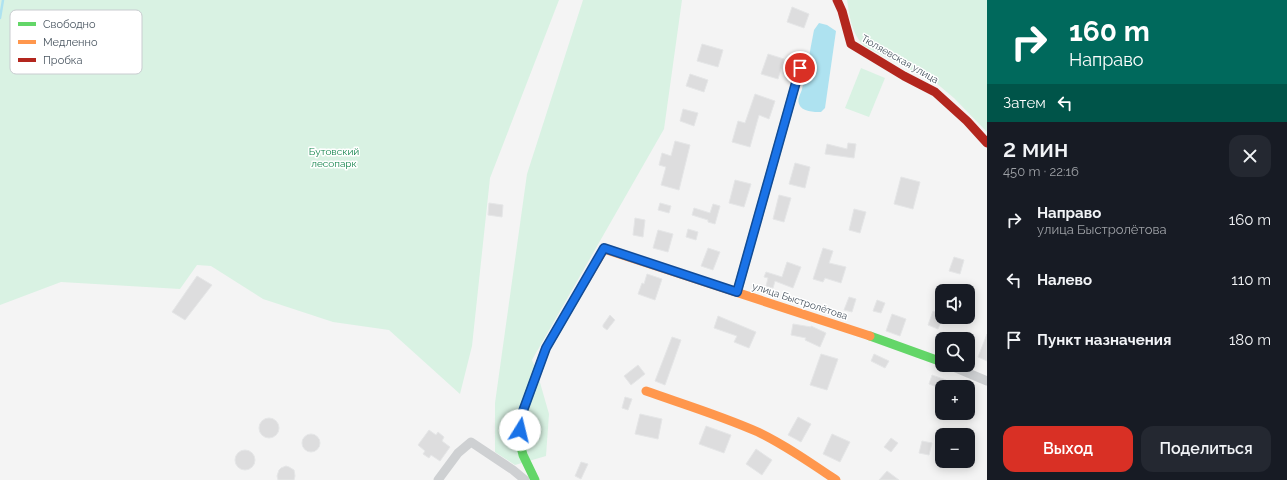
<!DOCTYPE html>
<html lang="ru">
<meta charset="utf-8">
<style>
:root{--surface:#171b24;--page:#242831;--text:#f1f3f6;--muted:#9ea1a6;--accent:#d93025}
body{margin:0;font-family:Raleway,sans-serif;background:var(--page);color:var(--text);height:100vh;display:flex;flex-direction:column;font-size:15px;white-space:nowrap}
*{box-sizing:border-box;margin:0}
p{font-size:13px;color:var(--muted)}
.icon{flex:none;width:22px;height:22px;fill:none;stroke:currentColor;stroke-width:2;stroke-linecap:round;stroke-linejoin:round}
.map{position:relative;flex:1;overflow:hidden}
.details{display:flex;flex-direction:column;background:var(--surface);width:300px}
.details>*{flex:none}
.hud{background:#00695c;color:#fff;overflow:hidden}
.controls{position:absolute;left:935px;top:284px;display:grid;gap:8px}
.controls a{display:grid;place-items:center;width:40px;height:40px;border-radius:8px;background:var(--surface);box-shadow:0 2px 10px #0003;font-size:20px}
.pin{position:absolute;display:grid;place-items:center;width:34px;height:34px;color:#fff;margin:-17px;border:2px solid #fff;border-radius:50%;box-shadow:0 1px 4px #0007}
.me{position:absolute;width:44px;margin:-22px;rotate:9deg;stroke-linejoin:round;filter:drop-shadow(0 0 3px #0008)}
.turn{display:flex;align-items:center;gap:14px;height:84px;padding:0 16px;font-size:18px}
.turn .icon{width:52px;height:52px;stroke-width:2.5}
.turn b{display:block;font-size:28px;line-height:34px}
.then{display:flex;align-items:center;height:38px;padding:0 16px;background:#0003;gap:8px;font-size:15px}
.round{display:grid;place-items:center;flex:none;width:42px;height:42px;border-radius:12px;background:var(--page)}
.headline{display:flex;align-items:center;justify-content:space-between;height:68px;padding:0 16px}
h1{font-size:24px;font-weight:600;line-height:30px}
.action{display:flex;gap:8px;margin-top:auto;padding:8px 16px}
.action a{flex:1;height:46px;border-radius:12px;background:var(--accent);color:#fff;font-size:16px;font-weight:600;line-height:46px;text-align:center}
.action a+a{background:var(--page);color:var(--text)}
ul{padding:0;list-style:none}
li{display:flex;align-items:center;gap:12px;height:60px;padding:0 16px}
li div{flex:1}
li b{display:block;font-size:15px}
li em{font-style:normal}
main{display:flex;flex:1;min-height:0}
.map>svg:first-child{display:block}
</style>
<main>
<div class="map">
<svg width="987" height="480" viewBox="0 0 987 480">
<rect width="100%" height="100%" fill="#f4f4f4"/>
<g fill="#d9f2e3">
<polygon points="0,0 559,0 490,178 472,346 460,394 389,330 333,322 263,299 211,266 197,265 180,289 61,282 0,305"/>
<polygon points="583,0 682,0 664,129 532,360 537,372 549,414 546,456 515,465 495,452 495,403 527,174"/>
<path d="M847,0H987V132L954,98L935,82L864,46C851,32 850,18 847,0Z"/>
<polygon points="861,68 885,78 869,117 845,108"/>
</g>
<path fill="#aee2f0" d="M819,23L827,25L836,31L825,108L821,112C814,112 802,112 799,104C797,98 801,94 802,89C807,70 810,50 814,30Z"/>
<g fill="none" stroke-linecap="round" stroke-linejoin="round">
<polyline stroke="#aee2f0" stroke-width="2.5" points="0,18 3,0"/>
</g>
<g fill="#ddddde" stroke="#e5e6e7">
<polygon points="792,7 809,14 804,28 787,22"/>
<polygon points="702,44 723,50 718,67 697,61"/>
<polygon points="768,54 784,59 778,79 761,74"/>
<polygon points="690,74 708,80 704,92 686,86"/>
<polygon points="755,94 775,101 769,119 759,115 750,147 732,142 738,121 745,123"/>
<polygon points="683,109 698,113 694,126 680,121"/>
<polygon points="675,141 690,145 679,190 661,185 666,167 659,165 662,153 671,156"/>
<polygon points="848,143 856,144 854,158 825,154 827,144 847,149"/>
<polygon points="795,163 810,167 805,188 789,184"/>
<polygon points="901,177 920,182 913,209 894,204"/>
<polygon points="735,180 751,184 744,207 729,203"/>
<polygon points="779,195 791,198 784,222 773,219"/>
<polygon points="489,203 503,205 502,217 488,215"/>
<polygon points="660,203 671,206 669,213 658,210"/>
<polygon points="713,204 720,206 715,224 708,222 708,220 692,215 694,208 710,213"/>
<polygon points="854,209 866,212 860,233 849,230"/>
<polygon points="635,218 645,220 643,237 633,235"/>
<polygon points="688,229 698,232 696,240 686,237"/>
<polygon points="658,230 673,234 668,252 653,248"/>
<polygon points="708,248 720,252 713,270 701,266"/>
<polygon points="823,248 833,251 829,263 846,267 841,283 825,278 823,282 813,279"/>
<polygon points="954,257 964,260 960,274 949,271"/>
<polygon points="787,262 801,267 793,288 775,281 773,288 766,286 768,278 764,277 766,272 782,277"/>
<polygon points="647,274 662,279 655,300 638,294 642,283 644,284"/>
<polygon points="197,276 212,285 185,320 172,312"/>
<polygon points="849,297 856,299 852,312 844,310"/>
<polygon points="877,300 885,303 881,313 873,311"/>
<polygon points="933,311 942,314 942,319 938,329 928,325"/>
<polygon points="892,314 906,319 900,336 886,331"/>
<polygon points="610,315 615,320 607,330 603,327 603,325"/>
<polygon points="718,316 756,332 749,348 734,342 737,336 714,328"/>
<polygon points="793,324 811,327 811,326 826,333 820,347 805,340 806,338 791,335"/>
<polygon points="987,334 987,361 978,357"/>
<polygon points="672,337 681,340 665,385 655,381"/>
<polygon points="821,354 838,359 827,390 810,385"/>
<polygon points="874,354 889,361 885,368 871,361"/>
<polygon points="638,365 645,374 631,385 624,376"/>
<polygon points="932,375 946,380 942,389 929,384"/>
<polygon points="625,397 632,399 628,410 622,408"/>
<polygon points="640,414 662,419 658,439 635,434"/>
<polygon points="798,417 811,424 801,442 788,435"/>
<circle cx="269" cy="428" r="10"/>
<polygon points="706,426 731,435 724,453 699,444"/>
<polygon points="429,430 436,435 438,432 444,437 442,441 450,447 440,461 431,455 429,458 423,454 425,451 418,445"/>
<circle cx="311" cy="443" r="9"/>
<polygon points="832,434 850,442 840,462 823,454"/>
<polygon points="891,438 898,443 891,452 884,447"/>
<polygon points="922,441 932,443 929,455 919,453"/>
<polygon points="756,449 772,460 762,475 746,464"/>
<circle cx="245" cy="460" r="10"/>
<polygon points="581,462 588,464 581,479 575,476"/>
<polygon points="286,466 289,467 294,470 295,476 294,480 278,480 277,476 279,470 281,468"/>
<polygon points="887,471 899,480 879,480"/>
</g>
<g fill="none" stroke-linecap="round" stroke-linejoin="round">
<g stroke="#ced0d2" stroke-width="9">
<polyline points="949,365 987,381"/>
<polyline points="438,480 458,453 471,442 513,470 525,480"/>
</g>
<g stroke="#63d668" stroke-width="9">
<polyline points="737,292 800,68"/>
<polyline points="870,336 942,362"/>
<polyline points="535,480 523,455 521,447 520,439 523,411 546,348 578,293"/>
</g>
<g stroke="#ff974d" stroke-width="9">
<polyline points="578,293 604,249 870,336"/>
<path d="M646,391C683,404 722,416 758,432C785,445 811,463 836,480"/>
</g>
<polyline stroke="#b3261e" stroke-width="9" points="837,0 842,11 851,44 904,76 935,92 967,121 987,143"/>
</g>
<g fill="none" stroke-linecap="round" stroke-linejoin="round">
<g stroke="#114b97" stroke-width="10">
<polyline id="route" points="520,430 523,411 546,348 604,248 737,292 800,68"/>
</g>
<use href="#route" stroke="#1a73e8" stroke-width="7"/>
</g>
<g text-anchor="middle" dominant-baseline="central" stroke-width="3" stroke-linejoin="round" paint-order="stroke">
<g font-size="10" fill="#4a5661" stroke="#fff">
<text transform="translate(900 59) rotate(30)">Тюляевская улица</text>
<text transform="translate(800 301) rotate(18)">улица Быстролётова</text>
</g>
<g font-size="10" fill="#17864f" stroke="#fff">
<text x="334" y="151">Бутовский<tspan x="334" dy="12">лесопарк</tspan></text>
</g>
</g>
<rect x="10" y="10" width="132" height="64" rx="6" fill="#fff" stroke="#c9ccd0" stroke-width="1"/>
<rect x="18" y="22" width="18" height="4" fill="#63d668"/>
<rect x="18" y="40" width="18" height="4" fill="#ff974d"/>
<rect x="18" y="58" width="18" height="4" fill="#b3261e"/>
<g font-size="11" fill="#4a5661">
<text x="43" y="28">Свободно</text>
<text x="43" y="46">Медленно</text>
<text x="43" y="64">Пробка</text>
</g>
</svg>
<div class="controls">
<a><svg class="icon" aria-label="sound" viewBox="0 0 24 24"><path d="M4 9h4l5-4v14l-5-4H4zM17 9q2 3 0 6"/></svg></a>
<a><svg class="icon" aria-label="search" viewBox="0 0 24 24"><circle cx="10" cy="10" r="6"/><path d="M15 15l6 6"/></svg></a>
<a>+</a>
<a>−</a>
</div>
<div class="pin" style="left:800px;top:68px;background:#d93025"><svg class="icon" aria-label="arrive" viewBox="0 0 24 24"><path d="M6 21V4h12l-3 4 3 4H6"/></svg></div>
<svg class="me" style="left:520px;top:430px" viewBox="-20 -20 40 40"><circle r="19" fill="#fff"/><path d="M0-13L10 11 0 6-10 11z" fill="#1a73e8"/></svg>
</div>
<section class="details">
<div class="hud">
<div class="turn"><svg class="icon" aria-label="right" viewBox="0 0 24 24"><path d="M7 20v-9h11M14 6l5 5-5 5"/></svg><div><b>160 m</b>Направо</div></div>
<div class="then">Затем<svg class="icon" aria-label="left" viewBox="0 0 24 24"><path d="M17 20v-9H6M10 6l-5 5 5 5"/></svg></div>
</div>
<div class="headline"><div><h1>2 мин</h1><p>450 m · 22:16</p></div><a class="round"><svg class="icon" aria-label="close" viewBox="0 0 24 24"><path d="M6 6l12 12M18 6L6 18"/></svg></a></div>
<ul>
<li><svg class="icon" aria-label="right" viewBox="0 0 24 24"><path d="M7 20v-9h11M14 6l5 5-5 5"/></svg><div><b>Направо</b><p>улица Быстролётова</p></div><em>160 m</em></li>
<li><svg class="icon" aria-label="left" viewBox="0 0 24 24"><path d="M17 20v-9H6M10 6l-5 5 5 5"/></svg><div><b>Налево</b></div><em>110 m</em></li>
<li><svg class="icon" aria-label="arrive" viewBox="0 0 24 24"><path d="M6 21V4h12l-3 4 3 4H6"/></svg><div><b>Пункт назначения</b></div><em>180 m</em></li>
</ul>
<div class="action"><a>Выход</a><a>Поделиться</a></div>
</section>
</main>
